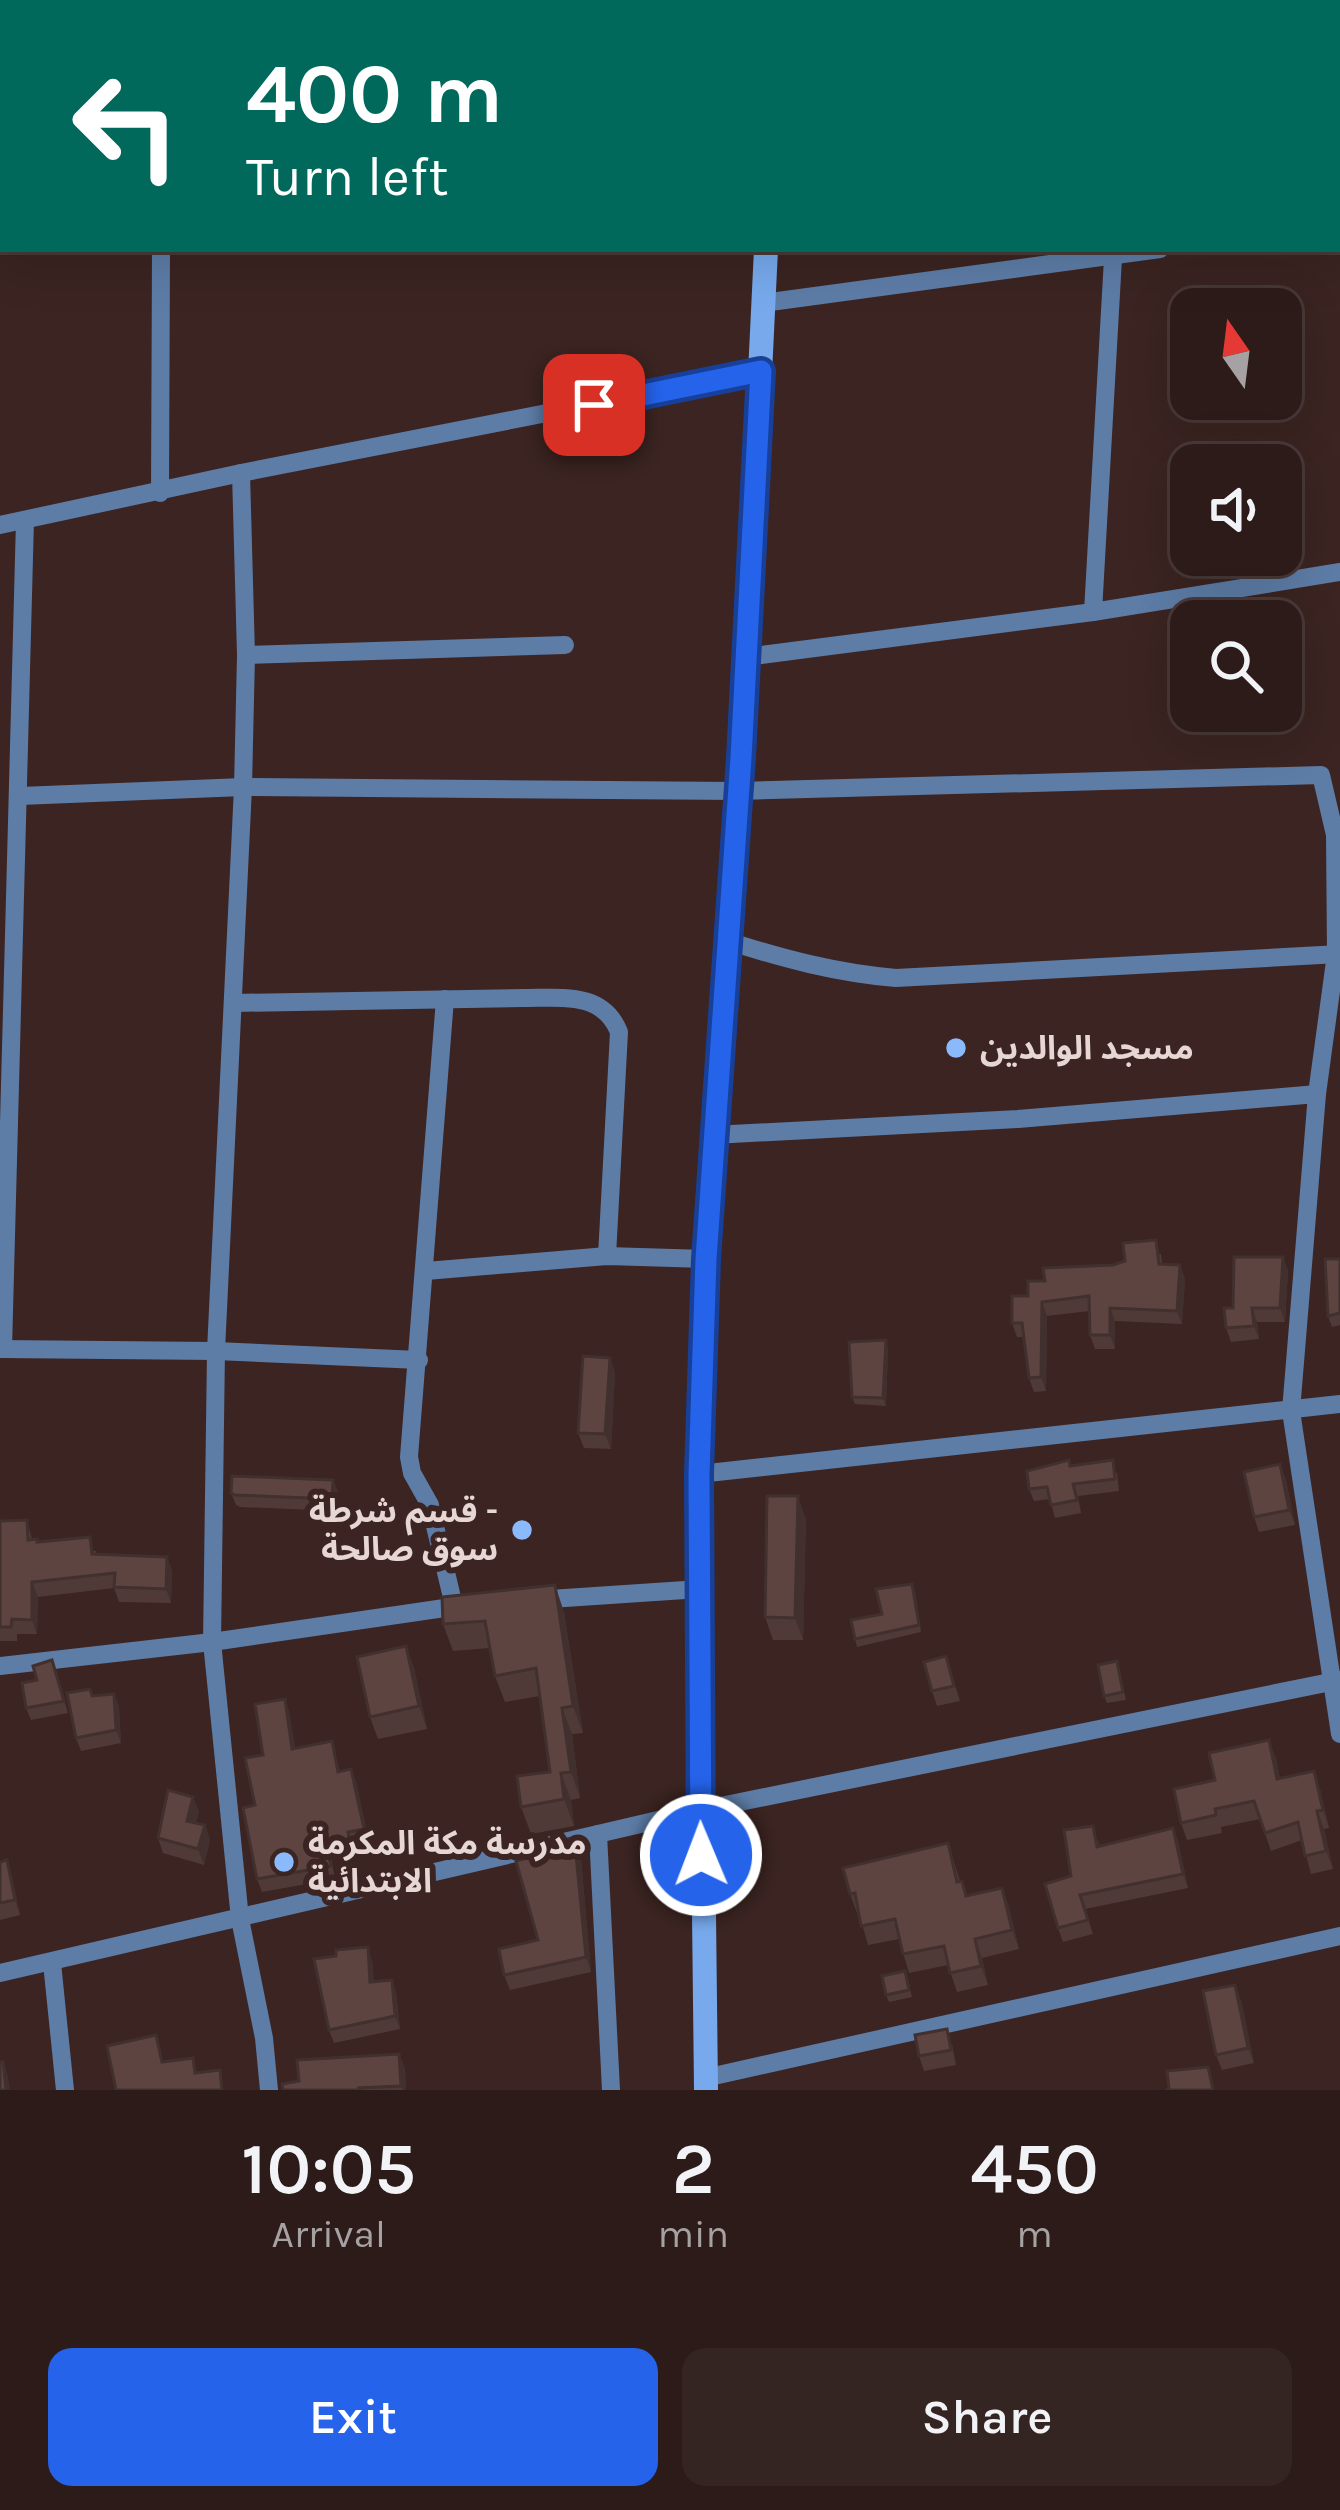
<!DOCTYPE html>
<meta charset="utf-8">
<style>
:root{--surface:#2c1b19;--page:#342422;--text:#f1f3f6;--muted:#a6a1a2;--line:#483938;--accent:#2563eb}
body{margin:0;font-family:Karla,"Noto Sans Arabic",sans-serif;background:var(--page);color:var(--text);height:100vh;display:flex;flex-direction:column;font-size:45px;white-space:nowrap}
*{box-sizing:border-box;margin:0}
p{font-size:39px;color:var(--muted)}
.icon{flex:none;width:66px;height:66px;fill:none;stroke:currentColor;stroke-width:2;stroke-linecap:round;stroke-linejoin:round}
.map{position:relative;height:2090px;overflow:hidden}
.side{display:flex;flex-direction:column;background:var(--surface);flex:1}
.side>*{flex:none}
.guide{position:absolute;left:0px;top:0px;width:1341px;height:252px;box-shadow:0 12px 48px #0002,0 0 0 3px var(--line);background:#00695c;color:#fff;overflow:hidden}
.needle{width:78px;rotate:346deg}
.fabs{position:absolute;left:1170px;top:288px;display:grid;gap:24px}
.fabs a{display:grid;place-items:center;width:132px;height:132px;border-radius:24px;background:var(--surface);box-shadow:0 12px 48px #0002,0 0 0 3px var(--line);font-size:60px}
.pin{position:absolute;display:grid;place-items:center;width:102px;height:102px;color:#fff;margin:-51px;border-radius:24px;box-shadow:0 6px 18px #0006}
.me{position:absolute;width:132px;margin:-66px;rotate:359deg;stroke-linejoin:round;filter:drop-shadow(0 0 9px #0008)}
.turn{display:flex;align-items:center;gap:42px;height:252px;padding:0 48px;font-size:54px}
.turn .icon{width:156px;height:156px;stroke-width:2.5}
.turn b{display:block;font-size:84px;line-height:102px}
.eta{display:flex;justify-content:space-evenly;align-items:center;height:204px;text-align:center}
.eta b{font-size:72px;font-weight:600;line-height:84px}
.action{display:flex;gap:24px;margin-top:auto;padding:24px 48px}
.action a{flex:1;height:138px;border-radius:24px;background:var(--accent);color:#fff;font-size:48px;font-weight:600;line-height:138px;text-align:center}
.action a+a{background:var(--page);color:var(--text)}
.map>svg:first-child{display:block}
</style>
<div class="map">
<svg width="1340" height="2090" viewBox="0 0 1340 2090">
<rect width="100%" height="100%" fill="#3b2421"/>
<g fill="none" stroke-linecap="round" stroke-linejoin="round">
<g stroke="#5d7ca6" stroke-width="18">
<polyline points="155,0 155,3"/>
<polyline points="1338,33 1340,32"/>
<polyline points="0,64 3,64"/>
<polyline points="1338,216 1340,215"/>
<polyline points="0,230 3,230"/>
<polyline points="763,303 1160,249"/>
<polyline points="241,473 246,655 243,787 216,1351 212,1642 240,1919 264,2038 269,2090"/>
<polyline points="160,493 161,249"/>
<polyline points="0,525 241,473 761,371"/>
<polyline points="1093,612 1113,258"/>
<polyline points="246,655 565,645"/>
<polyline points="746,657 1093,612 1340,572"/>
<polyline points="20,796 243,787 739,791 1321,775 1335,835 1336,954 1317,1094 1291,1411 1340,1734"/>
<path d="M728,941C784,959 837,973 896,978L1340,954"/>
<polyline points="445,999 409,1457 412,1473 430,1505 454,1606"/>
<path d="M233,1003L525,998C563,998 603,992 619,1032L607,1256"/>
<polyline points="713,1135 1018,1119 1317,1094"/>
<polyline points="426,1271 607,1256 706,1259"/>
<polyline points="0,1349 216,1351 419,1360"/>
<polyline points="3,1349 25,520"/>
<polyline points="699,1474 1340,1404"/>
<polyline points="535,1600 700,1589"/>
<polyline points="0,1666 212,1642 465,1605"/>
<polyline points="598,1834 611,2090"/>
<polyline points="52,1963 65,2090"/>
<polyline points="0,1973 701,1810 1340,1680"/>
<polyline points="705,2078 1340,1936"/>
</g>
<g stroke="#77a9ec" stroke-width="24">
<polyline points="780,3 781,0"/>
<polyline points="706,2090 699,1474 706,1259 743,726 766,249"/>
</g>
</g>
<g fill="#503a38">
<polygon points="1161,1254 1162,1264 1180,1265 1185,1279 1182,1324 1115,1321 1115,1349 1095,1349 1090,1335 1089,1311 1047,1316 1046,1391 1034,1392 1029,1378 1024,1337 1017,1337 1012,1323 1028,1296 1045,1281"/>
<polygon points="1283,1257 1288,1271 1285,1322 1257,1322 1259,1339 1231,1342 1226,1328 1233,1308"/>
<polygon points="1340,1259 1340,1325 1332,1327 1328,1316"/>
<polygon points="888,1348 886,1406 855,1404 852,1397"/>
<polygon points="610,1358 615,1373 611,1449 584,1448 578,1433"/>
<polygon points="1280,1464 1286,1480 1295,1525 1259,1532 1254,1517"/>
<polygon points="1070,1466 1117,1473 1119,1491 1078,1496 1081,1513 1055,1518 1050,1499 1034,1501 1029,1489"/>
<polygon points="333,1480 338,1492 337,1511 240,1507 236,1505 231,1493"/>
<polygon points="806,1519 803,1640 773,1640 765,1617"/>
<polygon points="27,1520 32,1539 38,1542 96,1551 96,1554 167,1557 172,1571 171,1603 119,1602 114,1588 38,1597 37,1634 17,1634 17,1641 0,1641 0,1521"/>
<polygon points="915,1591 921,1632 857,1647 855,1639 882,1614"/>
<polygon points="564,1612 583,1733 572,1734 580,1798 571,1800 574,1826 531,1834 521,1807 550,1772 540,1696 505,1702 495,1676 490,1648 453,1651 443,1624"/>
<polygon points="406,1646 414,1668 427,1729 378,1739 370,1717"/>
<polygon points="946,1656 960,1701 937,1706 932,1691"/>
<polygon points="52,1660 68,1713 31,1720 26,1708 37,1680"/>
<polygon points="1117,1661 1126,1700 1107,1703 1104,1696"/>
<polygon points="114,1694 119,1707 121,1743 81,1751 76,1738 93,1696"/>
<polygon points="285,1699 289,1712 295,1748 332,1741 340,1772 351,1769 356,1782 369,1842 352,1845 354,1853 331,1858 335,1879 262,1892 257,1879 255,1805 263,1755"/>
<polygon points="1276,1758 1280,1779 1320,1789 1329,1828 1324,1829 1333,1869 1311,1874 1302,1840 1271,1851 1260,1819 1221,1827 1222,1833 1187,1840 1181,1823 1215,1780"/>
<polygon points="193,1797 199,1812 196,1823 205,1825 210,1840 204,1865 163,1853 158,1838"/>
<polygon points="1173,1828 1178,1841 1188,1888 1085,1909 1093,1934 1063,1942 1058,1928 1071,1876 1098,1840 1099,1847"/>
<polygon points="948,1843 960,1881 962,1881 968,1896 1002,1888 1009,1907 1019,1949 982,1958 988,1985 957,1992 948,1965 909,1973 899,1939 868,1945 859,1913 857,1913 850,1894"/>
<polygon points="575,1844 581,1859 591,1972 510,1990 504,1975 538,1940 550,1852"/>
<polygon points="0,1862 12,1876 20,1915 0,1920"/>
<polygon points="372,1960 374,1982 392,1980 396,1992 400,2029 334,2043 329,2030"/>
<polygon points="908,1979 912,1997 889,2002 886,1995"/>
<polygon points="1241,2000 1254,2063 1222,2070 1216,2055"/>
<polygon points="952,2044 956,2065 924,2071 919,2056"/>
<polygon points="399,2054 405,2069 406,2090 283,2090"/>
</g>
<g fill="#41302e">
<polygon points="1283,1257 1288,1271 1285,1322 1280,1308"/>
<polygon points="1180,1265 1185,1279 1182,1324 1177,1311"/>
<polygon points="1042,1302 1047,1316 1046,1391 1041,1377"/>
<polygon points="1110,1308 1115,1321 1115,1349 1110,1335"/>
<polygon points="1252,1308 1257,1322 1259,1339 1254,1326"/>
<polygon points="886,1340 888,1348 886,1406 883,1398"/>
<polygon points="610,1358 615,1373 611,1449 605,1434"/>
<polygon points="1280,1464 1286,1480 1295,1525 1289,1510"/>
<polygon points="333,1480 338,1492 337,1511 332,1499"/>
<polygon points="798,1496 806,1519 803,1640 795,1618"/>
<polygon points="167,1557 172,1571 171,1603 166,1589"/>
<polygon points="32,1582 38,1597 37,1634 32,1620"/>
<polygon points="555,1585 564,1612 583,1733 573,1706"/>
<polygon points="406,1646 414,1668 427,1729 419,1706"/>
<polygon points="114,1694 119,1707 121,1743 116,1730"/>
<polygon points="285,1699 289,1712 297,1762 292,1749"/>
<polygon points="562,1708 572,1734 580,1798 571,1772"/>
<polygon points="1269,1740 1276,1758 1284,1797 1277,1779"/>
<polygon points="351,1769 356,1782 369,1842 364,1829"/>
<polygon points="1314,1771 1320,1789 1329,1828 1323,1810"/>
<polygon points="561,1773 571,1800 574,1826 564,1799"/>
<polygon points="193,1797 199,1812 192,1836 187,1821"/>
<polygon points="1317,1811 1324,1829 1333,1869 1326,1851"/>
<polygon points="205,1825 210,1840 204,1865 198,1849"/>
<polygon points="1173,1828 1178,1841 1188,1888 1183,1874"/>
<polygon points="575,1844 581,1859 591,1972 586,1957"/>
<polygon points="7,1860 12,1876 20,1915 15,1900"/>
<polygon points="1002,1888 1009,1907 1019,1949 1012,1930"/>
<polygon points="975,1939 982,1958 988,1985 981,1966"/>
<polygon points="368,1947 372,1960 375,1995 370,1982"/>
<polygon points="392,1980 396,1992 400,2029 395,2016"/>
<polygon points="1235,1985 1241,2000 1254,2063 1248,2048"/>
<polygon points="399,2054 405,2069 406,2090 403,2090 401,2086"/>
<polygon points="3,2062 8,2076 10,2090 6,2090"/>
</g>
<g fill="#5d4441" stroke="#41302e" stroke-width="3">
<polygon points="1156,1240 1159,1264 1180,1265 1177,1311 1110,1308 1110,1335 1090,1335 1089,1296 1042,1302 1041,1377 1029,1378 1022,1323 1012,1323 1012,1296 1028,1296 1028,1281 1045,1281 1043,1268 1113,1265 1125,1261 1123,1243"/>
<polygon points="1234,1257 1283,1257 1280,1308 1252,1308 1254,1326 1226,1328 1224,1308 1233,1308"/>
<polygon points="1325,1259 1340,1259 1340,1313 1328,1316"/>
<polygon points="886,1340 883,1398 852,1397 849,1342"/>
<polygon points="583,1356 610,1358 605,1434 578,1433"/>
<polygon points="1069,1460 1070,1466 1113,1460 1115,1479 1073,1484 1077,1500 1051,1505 1047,1487 1029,1489 1027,1471"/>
<polygon points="1280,1464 1289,1510 1254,1517 1244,1472"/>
<polygon points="232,1476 333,1480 332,1499 235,1495 231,1493"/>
<polygon points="767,1496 798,1496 795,1618 765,1617"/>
<polygon points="27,1520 28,1540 37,1539 37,1542 90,1537 92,1554 167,1557 166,1589 114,1587 115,1573 32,1582 32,1620 12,1619 11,1627 0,1627 0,1521"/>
<polygon points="912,1584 919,1625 855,1639 851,1620 882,1614 876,1589"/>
<polygon points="555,1585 573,1706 562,1708 571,1772 561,1773 564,1799 521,1807 517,1776 550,1772 536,1668 495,1676 485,1621 443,1624 442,1597"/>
<polygon points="406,1646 419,1706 370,1717 357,1657"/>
<polygon points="946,1656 954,1686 932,1691 924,1662"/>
<polygon points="52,1660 64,1701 26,1708 22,1683 37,1680 33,1666"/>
<polygon points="1117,1661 1123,1692 1104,1696 1098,1665"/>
<polygon points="90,1689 92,1696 114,1694 116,1730 76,1738 67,1693"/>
<polygon points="285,1699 292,1749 332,1741 338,1772 351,1769 364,1829 348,1832 349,1840 326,1845 331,1866 257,1879 243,1808 255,1805 245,1758 263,1755 255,1704"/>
<polygon points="1269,1740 1277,1779 1314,1771 1323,1810 1317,1811 1326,1851 1305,1856 1298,1822 1265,1833 1254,1801 1215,1809 1216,1815 1181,1823 1174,1789 1215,1780 1209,1753"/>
<polygon points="168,1790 193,1797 187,1821 205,1825 198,1849 158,1838"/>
<polygon points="1093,1826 1097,1847 1173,1828 1183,1874 1080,1895 1088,1920 1058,1928 1045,1884 1071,1876 1064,1830"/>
<polygon points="572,1838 575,1844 586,1957 504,1975 499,1949 538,1940 516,1861 550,1852 549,1843"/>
<polygon points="948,1843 957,1882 962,1881 966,1896 1002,1888 1012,1930 975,1939 981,1966 950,1973 944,1946 903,1954 895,1919 861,1926 855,1893 850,1894 843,1868"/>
<polygon points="7,1860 15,1900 0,1903 0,1862"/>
<polygon points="368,1947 370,1982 392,1980 395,2016 329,2030 314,1959 336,1956 336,1950"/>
<polygon points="905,1971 909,1990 886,1995 882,1976"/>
<polygon points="1235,1985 1248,2048 1216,2055 1203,1991"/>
<polygon points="947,2029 951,2050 919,2056 915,2035"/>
<polygon points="156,2035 162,2062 193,2058 195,2073 220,2070 222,2090 116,2090 107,2046"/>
<polygon points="399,2054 401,2086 359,2088 360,2090 283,2090 282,2084 299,2081 297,2060"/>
<polygon points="0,2062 3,2062 6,2090 0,2090"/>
<polygon points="1208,2067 1213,2090 1166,2090 1169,2089 1167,2071"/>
</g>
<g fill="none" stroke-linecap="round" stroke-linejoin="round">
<g stroke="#184099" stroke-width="30">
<polyline id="route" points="594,405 761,371 741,758 706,1259 699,1474 701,1855"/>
</g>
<use href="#route" stroke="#2563eb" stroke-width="21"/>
</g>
<g fill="#8abafc" stroke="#3b2421" stroke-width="4.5">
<circle cx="956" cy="1048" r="12"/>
<circle cx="522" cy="1530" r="12"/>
<circle cx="284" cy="1862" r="12"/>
</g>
<g text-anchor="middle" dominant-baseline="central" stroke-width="12" stroke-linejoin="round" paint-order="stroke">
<g font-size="33" font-weight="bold" fill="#e6d6d4" stroke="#3b2421" text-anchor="start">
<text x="980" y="1048">مسجد الوالدين</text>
<text x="498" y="1511" text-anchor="end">قسم شرطة -<tspan x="498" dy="38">سوق صالحة</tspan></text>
<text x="308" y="1843">مدرسة مكة المكرمة<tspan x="308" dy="38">الابتدائية</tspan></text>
</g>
</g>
</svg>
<div class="fabs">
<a><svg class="needle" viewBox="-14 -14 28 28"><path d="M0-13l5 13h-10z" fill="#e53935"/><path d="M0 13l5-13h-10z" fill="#a6a1a2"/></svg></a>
<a><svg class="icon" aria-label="sound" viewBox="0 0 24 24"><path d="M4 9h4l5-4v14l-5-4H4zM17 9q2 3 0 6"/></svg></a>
<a><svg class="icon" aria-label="search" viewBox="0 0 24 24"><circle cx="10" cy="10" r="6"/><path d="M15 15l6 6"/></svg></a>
</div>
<div class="pin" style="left:594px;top:405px;background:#d93025"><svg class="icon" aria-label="arrive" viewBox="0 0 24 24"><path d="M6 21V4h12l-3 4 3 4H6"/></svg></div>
<svg class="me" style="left:701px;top:1855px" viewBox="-20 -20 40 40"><circle r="17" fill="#2563eb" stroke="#fff" stroke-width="3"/><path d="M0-11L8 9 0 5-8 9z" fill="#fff"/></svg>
<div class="guide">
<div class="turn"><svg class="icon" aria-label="left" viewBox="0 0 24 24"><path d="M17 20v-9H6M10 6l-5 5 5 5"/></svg><div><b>400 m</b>Turn left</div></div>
</div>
</div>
<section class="side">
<div class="eta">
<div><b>10:05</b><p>Arrival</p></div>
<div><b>2</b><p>min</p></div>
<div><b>450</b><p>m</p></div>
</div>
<div class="action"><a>Exit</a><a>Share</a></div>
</section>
